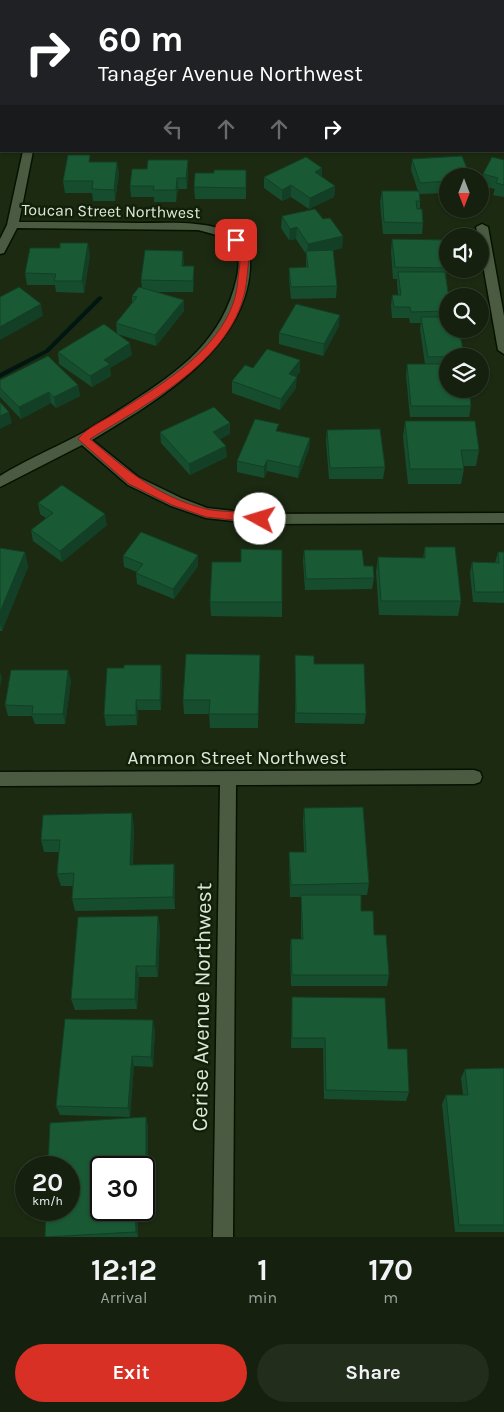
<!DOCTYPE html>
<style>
:root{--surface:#15200e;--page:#222d1c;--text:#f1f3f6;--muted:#9da39e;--line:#343e2e;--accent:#d93025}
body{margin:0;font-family:Karla,sans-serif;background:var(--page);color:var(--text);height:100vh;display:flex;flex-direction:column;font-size:19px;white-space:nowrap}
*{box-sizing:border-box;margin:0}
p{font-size:16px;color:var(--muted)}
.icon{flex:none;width:28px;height:28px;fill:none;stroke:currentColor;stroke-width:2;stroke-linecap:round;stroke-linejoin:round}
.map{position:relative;height:1237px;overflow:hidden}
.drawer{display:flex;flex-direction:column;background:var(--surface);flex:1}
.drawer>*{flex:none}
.guide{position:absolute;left:0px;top:0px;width:505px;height:152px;box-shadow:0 1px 4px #0004,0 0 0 1px var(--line);background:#202124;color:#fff;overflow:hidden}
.needle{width:32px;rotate:180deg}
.buttons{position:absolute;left:439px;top:168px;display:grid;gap:10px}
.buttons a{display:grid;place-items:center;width:50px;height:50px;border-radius:50%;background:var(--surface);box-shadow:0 1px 4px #0004,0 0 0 1px var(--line);font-size:25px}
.speed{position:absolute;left:15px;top:1156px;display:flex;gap:10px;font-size:25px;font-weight:700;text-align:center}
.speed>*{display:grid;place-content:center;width:65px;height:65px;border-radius:50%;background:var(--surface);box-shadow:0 1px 4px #0004,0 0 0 1px var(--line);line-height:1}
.speed small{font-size:12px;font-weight:400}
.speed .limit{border:2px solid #111;border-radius:8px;background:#fff;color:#111}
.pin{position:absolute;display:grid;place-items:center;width:42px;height:42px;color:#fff;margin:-21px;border-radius:10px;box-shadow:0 2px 8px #0006}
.me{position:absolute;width:55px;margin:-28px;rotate:276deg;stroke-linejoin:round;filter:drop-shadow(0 0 4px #0008)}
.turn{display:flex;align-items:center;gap:18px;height:105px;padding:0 15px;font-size:22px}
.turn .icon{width:65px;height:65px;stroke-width:2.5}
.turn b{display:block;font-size:35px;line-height:42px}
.lanes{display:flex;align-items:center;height:48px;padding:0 15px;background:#0003;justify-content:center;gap:25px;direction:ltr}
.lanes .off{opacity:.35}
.eta{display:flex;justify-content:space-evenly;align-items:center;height:85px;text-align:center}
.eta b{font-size:30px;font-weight:700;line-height:35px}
.cta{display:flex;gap:10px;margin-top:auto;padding:10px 15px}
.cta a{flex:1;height:58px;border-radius:30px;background:var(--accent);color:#fff;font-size:20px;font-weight:700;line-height:58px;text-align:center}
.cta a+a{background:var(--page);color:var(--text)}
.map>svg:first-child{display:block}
</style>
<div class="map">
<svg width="504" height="1237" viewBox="0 0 504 1237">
<rect width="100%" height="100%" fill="#1c2a12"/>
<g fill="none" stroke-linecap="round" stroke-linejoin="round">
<polygon fill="#001610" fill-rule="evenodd" points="100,296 103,298 49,352 0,378 0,373 45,350 98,297"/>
<g stroke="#061200" stroke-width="3">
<g id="minor">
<polygon points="55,0 65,0 65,1 56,1"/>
<rect x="0" y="94" width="1" height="6"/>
<path d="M23,151H33L19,222C58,222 97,222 137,223C167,223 201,220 230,232C246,239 251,252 250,269C245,350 155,402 92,440L138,477L181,498L207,508L260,514L504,513V523L260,524L206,518L171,506L128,485L82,445L0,487V476C24,461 50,450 75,437C94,427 111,415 130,403C181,370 223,340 237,277C244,243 227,237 198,230L17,228L4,253L0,254V239L7,225Z"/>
<polygon points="482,224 488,227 504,316 504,354 498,350 480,248 480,236 478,236 476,227"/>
<polygon points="474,770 480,772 482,777 480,782 474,784 236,785 233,1237 213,1237 220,785 0,786 0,772"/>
</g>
</g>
<use href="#minor" fill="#4a5b41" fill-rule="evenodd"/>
</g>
<g fill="#164d2e">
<polygon points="485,0 504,0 504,12 504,1 493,1 493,0"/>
<rect x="0" y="1" width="1" height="28"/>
<rect x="0" y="39" width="1" height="34"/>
<polygon points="412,159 448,176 448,193 420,194 420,209 423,223 422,234 383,234 380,202 382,191 418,191 411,170"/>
<polygon points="504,160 504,197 493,195 495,189 481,186 483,174"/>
<polygon points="91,162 117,162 119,174 115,201 93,201 92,193 65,193 63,181"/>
<polygon points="246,170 246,199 195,199 194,187 214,173"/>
<polygon points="188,172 187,189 178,189 176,202 154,202 154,197 131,197 130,186"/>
<polygon points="264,177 322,177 335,186 334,197 309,209 291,197 282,201 264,188"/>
<polygon points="282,216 323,219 343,236 342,248 330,251 337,286 336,298 291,299 289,279 289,268 306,267 306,254 296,239 289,240 281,228"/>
<polygon points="392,239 447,268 446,277 448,296 448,389 471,406 469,417 410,417 406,375 407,364 425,364 420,329 421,323 410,323 409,318 392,318 391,306 392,295 398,295 397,283 397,279 393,279 391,251"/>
<polygon points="90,255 84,293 56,292 55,285 27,285 25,273"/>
<polygon points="184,262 183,266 194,266 194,277 193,292 156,292 184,300 184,311 156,346 117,334 116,323 132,303 132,296 142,288 141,280"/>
<polygon points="339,326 323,356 279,344 279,333"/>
<polygon points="58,352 132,355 110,368 111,376 92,387 59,364"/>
<polygon points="253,368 300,372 296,377 296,388 280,410 232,393 232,381"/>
<polygon points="0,380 78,385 80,396 56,408 51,403 21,419 0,397"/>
<polygon points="405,421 479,450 476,466 464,466 464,469 461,484 408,484 403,437"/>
<polygon points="327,430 385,467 383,479 329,479 326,441"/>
<polygon points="279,431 310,438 309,449 298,478 267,471 264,478 237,472 237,461"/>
<polygon points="160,432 230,434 220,439 227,457 190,475 161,443"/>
<polygon points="38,503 107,525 62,562 33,541 31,530 46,518 40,514"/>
<polygon points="425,547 461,601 458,616 379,615 376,572 378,557 423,558"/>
<polygon points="0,548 25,552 28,567 2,631 0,631"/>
<polygon points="304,550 364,566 374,578 372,589 305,590 303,561"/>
<polygon points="498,552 504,552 504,603 473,602 470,573 472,562 495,563"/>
<polygon points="123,556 198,566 174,599 137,584 136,573 137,572 124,567"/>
<polygon points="210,602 282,602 282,617 211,616"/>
<polygon points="260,655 258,728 210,728 209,714 184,714 183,700"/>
<polygon points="295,655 314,664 366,714 364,724 295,723"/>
<polygon points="161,665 162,675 161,710 138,710 137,725 106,726 104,715 124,668"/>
<polygon points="68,670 71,681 65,724 35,724 32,716 8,716 5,705"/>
<polygon points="304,808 369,883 367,895 356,895 361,911 374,935 389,975 387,986 291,986 290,950 291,939 301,939 301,897 290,897 289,864 289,852 304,852 303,821"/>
<polygon points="134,826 133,865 174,864 175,876 175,909 75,911 72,899 73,886 61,886 57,874 59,852 44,852 41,840"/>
<polygon points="160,927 158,977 139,977 137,1009 75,1010 71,999"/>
<polygon points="292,997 388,1049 409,1092 406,1101 324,1099 323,1048 291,1048"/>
<polygon points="155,1030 153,1067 134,1066 130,1117 60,1115 56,1106"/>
<polygon points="504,1068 504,1232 455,1232 442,1104 446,1095 463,1095 461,1078 465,1069"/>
<polygon points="146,1117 148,1126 148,1193 144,1193 144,1168 101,1168 101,1210 138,1210 138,1237 45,1237 46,1210 69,1210 69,1168 48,1168 50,1123"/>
</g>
<g fill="#123f25">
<polygon points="188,160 188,172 187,189 186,178"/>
<polygon points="117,162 119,174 115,201 114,190"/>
<polygon points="322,168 322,180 315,172"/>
<polygon points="177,178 178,189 176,202 176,190"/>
<polygon points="291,185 291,197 282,201 282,190"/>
<polygon points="335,186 334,197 309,209 310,198"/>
<polygon points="297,227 296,239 289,240 290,229"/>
<polygon points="343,236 342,248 307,256 308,244"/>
<polygon points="88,243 90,255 84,293 82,281"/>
<polygon points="183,251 184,262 182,277 182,266"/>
<polygon points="194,266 194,277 193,292 193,281"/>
<polygon points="184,300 184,311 156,346 155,335"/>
<polygon points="41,304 43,316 0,340 0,327"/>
<polygon points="340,315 339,326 323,356 324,344"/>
<polygon points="130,343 132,355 110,368 111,376 92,387 90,376 104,360"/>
<polygon points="300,360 300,372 289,386 289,374"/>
<polygon points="297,377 296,388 280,410 281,399"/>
<polygon points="78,385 80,396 56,408 54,397"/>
<polygon points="49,392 51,403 21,419 19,407"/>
<polygon points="9,412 12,423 0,429 0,416"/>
<polygon points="230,423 230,434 213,443 213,432"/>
<polygon points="310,438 309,449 298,478 299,467"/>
<polygon points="226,446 227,457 190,475 189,464"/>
<polygon points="267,460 267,471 264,478 264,467"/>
<polygon points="105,514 107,525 62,562 60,551"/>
<polygon points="25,552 28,567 2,631 0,623 0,612"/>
<polygon points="198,555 198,566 174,599 173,589"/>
<polygon points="161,665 162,675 161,710 160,700"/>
<polygon points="68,670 71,681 65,724 63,714"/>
<polygon points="0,672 2,678 0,688"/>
<polygon points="136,700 138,710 137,725 136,715"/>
<polygon points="132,813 134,826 132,877 130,865"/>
<polygon points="174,864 175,876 175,909 173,897"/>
<polygon points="158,916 160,927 158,977 156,966"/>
<polygon points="136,966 139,977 137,1009 135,999"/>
<polygon points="153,1020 155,1030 153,1067 151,1057"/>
<polygon points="132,1056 134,1066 130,1117 128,1108"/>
<polygon points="146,1117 148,1126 148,1193 146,1185"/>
<polygon points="135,1210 138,1210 138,1237 136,1232"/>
</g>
<g fill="#195a35" stroke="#123f25">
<polygon points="0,1 12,1 1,1 1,18 0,18"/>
<rect x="0" y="39" width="1" height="23"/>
<polygon points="68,155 90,155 89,162 117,162 114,190 92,189 93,181 63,181"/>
<polygon points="462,156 470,176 448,176 448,181 420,183 412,159"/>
<polygon points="306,157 322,168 315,172 335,186 310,198 291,185 282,190 264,177"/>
<polygon points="492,157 504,160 504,185 496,183 498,178 483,174"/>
<polygon points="148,160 188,160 186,178 177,178 176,190 153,190 154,186 130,186 132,169 147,169"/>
<polygon points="214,170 246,170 246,188 194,187 195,173 214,173"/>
<polygon points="382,191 419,191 420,201 416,201 417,209 422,209 423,223 384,222"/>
<polygon points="315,209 323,219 330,218 343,236 308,244 297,227 290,229 282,216"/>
<polygon points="392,239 444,240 447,268 395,267"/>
<polygon points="60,243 88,243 82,281 54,281 56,274 25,273 30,248 60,248"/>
<polygon points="145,250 183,251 182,266 194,266 193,281 141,280"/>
<polygon points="333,250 337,286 291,287 289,268 308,267 306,251"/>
<polygon points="398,272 445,272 448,292 454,292 455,296 448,296 448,311 411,312 410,307 394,307 392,295 401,295"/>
<polygon points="19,287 41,304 0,327 0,297"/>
<polygon points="139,287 184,300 155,335 116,323 137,297 132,296"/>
<polygon points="296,304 340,315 324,344 279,333"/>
<polygon points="421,317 448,317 448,329 459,329 464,356 428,357"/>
<polygon points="104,324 130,343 104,360 110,364 90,376 58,352"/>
<polygon points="267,349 300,360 289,374 297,377 281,399 232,381 245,365 253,368"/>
<polygon points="48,356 78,385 54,397 49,392 19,407 0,388 0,380"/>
<polygon points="407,364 448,364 448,389 469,389 471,406 411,406"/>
<polygon points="0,402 9,412 0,416"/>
<polygon points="214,407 230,423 213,432 226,446 189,464 160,432"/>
<polygon points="255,419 279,424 276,431 310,438 299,467 267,460 264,467 237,461"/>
<polygon points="405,421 475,421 479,450 461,450 464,469 410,469"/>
<polygon points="380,429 385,467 330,468 327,430"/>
<polygon points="62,485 105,514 60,551 31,530 53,513 38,503"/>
<polygon points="141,532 198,555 173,589 136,573 143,564 123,556"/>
<polygon points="425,547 455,547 461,601 381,601 378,557 425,558"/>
<polygon points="0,548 25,552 0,612"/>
<polygon points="241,549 282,550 282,602 210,602 212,562 241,562"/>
<polygon points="304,550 362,550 364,566 373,566 374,578 306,579"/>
<polygon points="498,552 504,552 504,592 475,592 472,562 499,563"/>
<polygon points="186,654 260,655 258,714 209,714 210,700 183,700"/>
<polygon points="295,655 314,656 314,664 364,664 366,714 296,713"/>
<polygon points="124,665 161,665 160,700 136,700 136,715 104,715 107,668 124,668"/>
<polygon points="11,670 68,670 63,714 32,714 33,706 5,705"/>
<polygon points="363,807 369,883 291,885 289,852 306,852 304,808"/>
<polygon points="132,813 130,865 174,864 173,897 72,899 74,873 57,874 60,840 41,840 43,815"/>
<polygon points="301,895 361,895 361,911 373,911 374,935 386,935 389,975 292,975 291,939 303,939"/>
<polygon points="158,916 156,966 136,966 135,999 71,999 78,917"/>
<polygon points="292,997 385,998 388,1049 407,1049 409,1092 326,1090 325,1038 292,1038"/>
<polygon points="65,1019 153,1020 151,1057 132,1056 128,1108 56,1106"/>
<polygon points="504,1068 504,1225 459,1225 446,1095 468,1095 465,1069"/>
<polygon points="146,1117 146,1185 144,1185 144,1168 101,1168 101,1210 135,1210 136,1232 45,1237 46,1210 69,1210 69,1168 48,1168 50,1123"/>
</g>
<path fill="#d93025" stroke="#8d1f18" d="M233,238H239C251,253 249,258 247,276C242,356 149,402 90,439C126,470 158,497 206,509C224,513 245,510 263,516L265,519L260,523L206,517L172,505L129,484L78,439C86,428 105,420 116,413C164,383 234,343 238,279C240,260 243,256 232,240Z"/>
<g text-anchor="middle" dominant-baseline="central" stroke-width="5" stroke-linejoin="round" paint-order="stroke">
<g font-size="16" fill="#dee8d8" stroke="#122009">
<text transform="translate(111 211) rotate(1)">Toucan Street Northwest</text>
</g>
<g font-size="19" fill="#dee8d8" stroke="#122009">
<text x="237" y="758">Ammon Street Northwest</text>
</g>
<g font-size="22" fill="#dee8d8" stroke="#122009">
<text transform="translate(202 1007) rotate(-89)">Cerise Avenue Northwest</text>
</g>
</g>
</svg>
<div class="buttons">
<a><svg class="needle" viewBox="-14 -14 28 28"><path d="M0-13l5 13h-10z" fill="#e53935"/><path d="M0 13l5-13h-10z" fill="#9da39e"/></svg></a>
<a><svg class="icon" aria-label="sound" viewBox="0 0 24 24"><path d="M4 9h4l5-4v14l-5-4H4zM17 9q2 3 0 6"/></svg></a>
<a><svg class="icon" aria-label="search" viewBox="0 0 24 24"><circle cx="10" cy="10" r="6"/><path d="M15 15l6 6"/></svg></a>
<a><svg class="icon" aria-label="layers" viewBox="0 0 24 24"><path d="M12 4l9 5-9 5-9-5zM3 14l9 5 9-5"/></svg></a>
</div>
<div class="speed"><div>20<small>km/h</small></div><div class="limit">30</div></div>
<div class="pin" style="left:236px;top:240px;background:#d93025"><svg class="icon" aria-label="arrive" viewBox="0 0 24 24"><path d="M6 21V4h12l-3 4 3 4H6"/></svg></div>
<svg class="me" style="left:260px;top:519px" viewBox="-20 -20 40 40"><circle r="19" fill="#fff"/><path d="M0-13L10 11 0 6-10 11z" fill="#d93025"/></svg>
<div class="guide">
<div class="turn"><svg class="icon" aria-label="right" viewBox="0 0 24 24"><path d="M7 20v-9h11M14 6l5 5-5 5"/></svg><div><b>60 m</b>Tanager Avenue Northwest</div></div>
<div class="lanes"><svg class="icon off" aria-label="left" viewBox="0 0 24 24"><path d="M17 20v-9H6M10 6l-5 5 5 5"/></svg><svg class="icon off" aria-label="ahead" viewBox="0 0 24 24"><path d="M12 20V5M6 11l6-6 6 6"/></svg><svg class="icon off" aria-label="ahead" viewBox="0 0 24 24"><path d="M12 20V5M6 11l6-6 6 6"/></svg><svg class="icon" aria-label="right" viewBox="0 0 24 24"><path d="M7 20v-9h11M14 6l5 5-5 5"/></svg></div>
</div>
</div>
<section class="drawer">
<div class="eta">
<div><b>12:12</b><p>Arrival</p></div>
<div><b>1</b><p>min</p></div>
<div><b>170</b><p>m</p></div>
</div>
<div class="cta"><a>Exit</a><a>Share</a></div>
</section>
